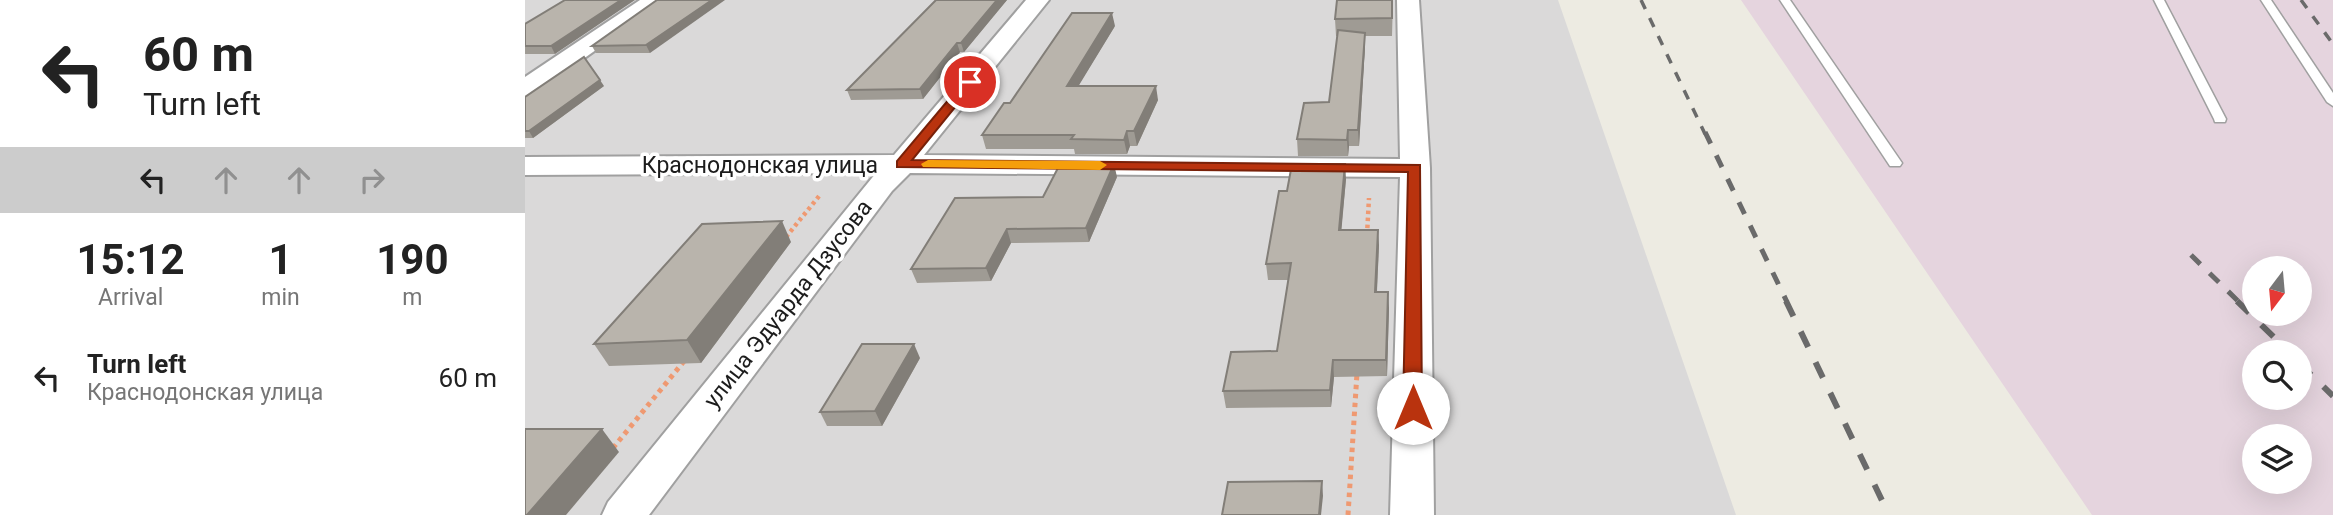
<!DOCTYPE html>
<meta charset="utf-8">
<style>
:root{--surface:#fff;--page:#f6f6f6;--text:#222;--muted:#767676}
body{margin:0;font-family:Roboto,sans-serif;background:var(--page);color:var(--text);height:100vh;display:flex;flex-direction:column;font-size:26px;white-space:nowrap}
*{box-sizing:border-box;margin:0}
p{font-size:23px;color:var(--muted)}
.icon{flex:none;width:38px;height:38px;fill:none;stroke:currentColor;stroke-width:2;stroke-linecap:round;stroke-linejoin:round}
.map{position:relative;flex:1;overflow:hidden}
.details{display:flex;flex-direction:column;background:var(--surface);width:525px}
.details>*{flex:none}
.hud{background:#fff;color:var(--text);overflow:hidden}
.needle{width:46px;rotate:196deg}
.buttons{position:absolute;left:1717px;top:256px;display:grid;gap:14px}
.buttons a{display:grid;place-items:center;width:70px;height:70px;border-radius:50%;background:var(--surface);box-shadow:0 7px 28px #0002;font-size:35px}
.pin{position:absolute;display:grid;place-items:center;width:60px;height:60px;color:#fff;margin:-30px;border:4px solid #fff;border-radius:50%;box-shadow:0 2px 7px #0007}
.me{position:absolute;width:77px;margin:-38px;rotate:0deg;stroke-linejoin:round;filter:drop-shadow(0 0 5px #0008)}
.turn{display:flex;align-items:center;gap:24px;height:147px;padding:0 28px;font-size:32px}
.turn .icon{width:91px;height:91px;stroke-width:2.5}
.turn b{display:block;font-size:49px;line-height:60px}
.lanes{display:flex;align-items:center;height:66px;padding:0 28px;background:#0003;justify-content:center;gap:35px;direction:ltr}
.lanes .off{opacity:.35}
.eta{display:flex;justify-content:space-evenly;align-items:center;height:119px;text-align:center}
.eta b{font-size:42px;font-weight:700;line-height:49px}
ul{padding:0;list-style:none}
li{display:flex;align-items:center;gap:21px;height:91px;padding:0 28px}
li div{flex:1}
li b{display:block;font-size:26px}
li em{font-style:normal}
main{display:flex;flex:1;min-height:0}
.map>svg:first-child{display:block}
</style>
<main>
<section class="details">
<div class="hud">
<div class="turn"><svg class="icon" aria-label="left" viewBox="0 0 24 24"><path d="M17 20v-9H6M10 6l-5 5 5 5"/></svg><div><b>60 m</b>Turn left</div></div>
<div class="lanes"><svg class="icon" aria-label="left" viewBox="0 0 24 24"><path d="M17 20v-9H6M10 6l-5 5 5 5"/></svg><svg class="icon off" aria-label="ahead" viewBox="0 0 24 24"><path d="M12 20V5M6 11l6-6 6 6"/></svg><svg class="icon off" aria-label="ahead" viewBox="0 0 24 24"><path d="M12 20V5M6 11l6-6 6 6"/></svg><svg class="icon off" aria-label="right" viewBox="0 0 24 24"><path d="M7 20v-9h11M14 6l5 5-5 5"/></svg></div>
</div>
<div class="eta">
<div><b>15:12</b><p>Arrival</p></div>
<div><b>1</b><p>min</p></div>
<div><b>190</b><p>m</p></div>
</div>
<ul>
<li><svg class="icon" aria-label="left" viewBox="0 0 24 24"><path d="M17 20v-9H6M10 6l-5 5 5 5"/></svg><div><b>Turn left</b><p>Краснодонская улица</p></div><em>60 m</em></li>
</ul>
</section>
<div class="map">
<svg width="1808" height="515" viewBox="0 0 1808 515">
<rect width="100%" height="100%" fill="#edebe2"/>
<polygon fill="#dad9d9" points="0,0 1033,0 1211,515 0,515"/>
<path fill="#e5d4de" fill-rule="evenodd" d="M1216,0H1808V515H1567ZM1729,268H1774V313H1729ZM1729,352H1774V397H1729ZM1729,436H1774V481H1729Z"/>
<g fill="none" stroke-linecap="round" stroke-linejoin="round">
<g stroke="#a0a0a0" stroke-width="3">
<g id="lane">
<polygon points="1255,0 1265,0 1377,163 1375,166 1365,166"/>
<polygon points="1629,0 1639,0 1701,119 1700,122 1690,122 1689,119"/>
<polygon points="1736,0 1746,0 1808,93 1808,106 1802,102"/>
</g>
</g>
<g stroke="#a0a0a0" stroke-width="4">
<g id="street">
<polygon points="115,0 141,0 9,94 0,97 0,77"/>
<polygon points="501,0 524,0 399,155 875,159 872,0 894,0 905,168 909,515 865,515 875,177 385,173 367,191 124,515 77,515 83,502 351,173 0,175 0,157 369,155"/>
</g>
</g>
<g stroke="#ef9971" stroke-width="4.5" stroke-dasharray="3.5 3.5" stroke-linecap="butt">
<polyline points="842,235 844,198"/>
<polyline points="261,237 295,195"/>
</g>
<g stroke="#ef9971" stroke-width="5" stroke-dasharray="4.5 4.5" stroke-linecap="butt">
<polyline points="88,448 160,360"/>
<polyline points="823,515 832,373"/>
</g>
<use href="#lane" fill="#fff" fill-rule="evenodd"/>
<use href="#street" fill="#fff" fill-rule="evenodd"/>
<g stroke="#6a6a6a" stroke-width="3.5" stroke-dasharray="10 10" stroke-linecap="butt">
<polyline points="1116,0 1180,134"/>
<polyline points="1776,0 1808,44"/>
</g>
<g stroke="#6a6a6a" stroke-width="5" stroke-dasharray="13 13" stroke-linecap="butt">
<polyline points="1180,132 1262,302"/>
<polyline points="1666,255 1714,302"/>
</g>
<g stroke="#6a6a6a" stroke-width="6" stroke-dasharray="17 17" stroke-linecap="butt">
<polyline points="1261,301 1364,515"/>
<polyline points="1712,301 1764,352"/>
<polyline points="1774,363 1808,396"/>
</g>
</g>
<g fill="#9f9b94">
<polygon points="40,0 30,54 0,54 0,24"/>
<polygon points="132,0 125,53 71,53 67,46"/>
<polygon points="411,0 482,0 439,52 435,52 398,99 326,100 322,90"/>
<polygon points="868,0 867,36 840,36 840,47 834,146 824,146 823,156 773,156 772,139 804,102 812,36 811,36 810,19"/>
<polygon points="590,26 553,86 633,100 612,146 605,146 602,154 550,154 549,149 461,149 457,135"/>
<polygon points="79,86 8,138 0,138 0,97"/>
<polygon points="592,177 564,242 486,243 466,281 392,283 386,269"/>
<polygon points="821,179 816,230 854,245 852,292 864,308 862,376 809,377 806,407 701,408 698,391 752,351 763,280 743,280 741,264 762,191"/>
<polygon points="266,242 176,363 84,366 69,344"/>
<polygon points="395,358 357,426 302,426 295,412"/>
</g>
<g fill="#827e78">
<polygon points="96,0 110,0 30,54 26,46"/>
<polygon points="187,0 200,0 125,53 121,45"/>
<polygon points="472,0 482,0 439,52 436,43"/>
<polygon points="587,13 590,26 545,100 542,86"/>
<polygon points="840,33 840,47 834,146 833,130"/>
<polygon points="432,43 435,52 398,99 395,89"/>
<polygon points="75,80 79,86 8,138 4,131"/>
<polygon points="631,86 633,100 612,146 609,131"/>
<polygon points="823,130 824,146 823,156 822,140"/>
<polygon points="602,131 605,146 602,154 599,140"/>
<polygon points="589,164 592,177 564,242 561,228"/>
<polygon points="820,164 821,179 815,246 814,230"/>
<polygon points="257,221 266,242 176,363 162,340"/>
<polygon points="482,229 486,243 466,281 461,268"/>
<polygon points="853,230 854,245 851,308 850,292"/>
<polygon points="863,292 864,308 862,376 861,360"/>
<polygon points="389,344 395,358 357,426 350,411"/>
<polygon points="808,360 809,377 806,407 805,390"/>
<polygon points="77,429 94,452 41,515 2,515"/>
<polygon points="797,481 798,496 796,515 794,515"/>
</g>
<g fill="#b9b4ac" stroke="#827e78" stroke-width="2">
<polygon points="40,0 96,0 26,46 0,46 0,24"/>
<polygon points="132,0 187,0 121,45 67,46"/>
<polygon points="411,0 472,0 436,43 432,43 395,89 322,90"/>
<polygon points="812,0 867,0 867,18 810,19"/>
<polygon points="547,13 587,13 542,86 631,86 609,131 602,131 599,140 546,139 549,135 457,135 479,103 485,103"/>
<polygon points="813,30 840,33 833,130 823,130 822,140 772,139 779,103 804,102"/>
<polygon points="59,57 75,80 4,131 0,131 0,97"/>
<polygon points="535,164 589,164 561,228 482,229 461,268 386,269 430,198 518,197"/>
<polygon points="767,164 820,164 814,230 853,230 850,292 863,292 861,360 808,360 805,390 698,391 706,352 752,351 766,263 741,264 754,191 762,191"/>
<polygon points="257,221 162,340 69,344 177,224"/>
<polygon points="337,344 389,344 350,411 295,412"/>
<polygon points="0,429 77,429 2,515 0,515"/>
<polygon points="797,481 794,515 697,515 703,482"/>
</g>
<polygon fill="#b9330e" stroke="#782109" stroke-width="2" points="445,78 449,79 449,84 387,160 895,165 897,408 895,413 881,413 878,408 883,172 372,167 372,161 441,79"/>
<polygon fill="#f59e0b" points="403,160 575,161 582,165 575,170 398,167 396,164"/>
<g text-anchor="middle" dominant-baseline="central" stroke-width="7" stroke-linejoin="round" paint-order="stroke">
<g font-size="23" fill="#1c1c1c" stroke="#fff">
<text x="235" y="165">Краснодонская улица</text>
<text transform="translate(263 304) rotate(-52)">улица Эдуарда Дзусова</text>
</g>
</g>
</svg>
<div class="buttons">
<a><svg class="needle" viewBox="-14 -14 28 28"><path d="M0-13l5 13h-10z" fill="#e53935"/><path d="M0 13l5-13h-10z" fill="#767676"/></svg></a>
<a><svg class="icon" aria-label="search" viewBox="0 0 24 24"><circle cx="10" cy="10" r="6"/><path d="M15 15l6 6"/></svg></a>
<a><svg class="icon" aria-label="layers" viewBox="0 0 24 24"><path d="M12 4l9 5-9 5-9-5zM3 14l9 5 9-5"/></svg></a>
</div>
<div class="pin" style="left:445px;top:82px;background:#d93025"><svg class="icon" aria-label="arrive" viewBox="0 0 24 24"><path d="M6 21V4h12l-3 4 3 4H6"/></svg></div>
<svg class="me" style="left:888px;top:408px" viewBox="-20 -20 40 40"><circle r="19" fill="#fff"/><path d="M0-13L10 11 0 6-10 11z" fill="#b9330e"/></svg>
</div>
</main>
